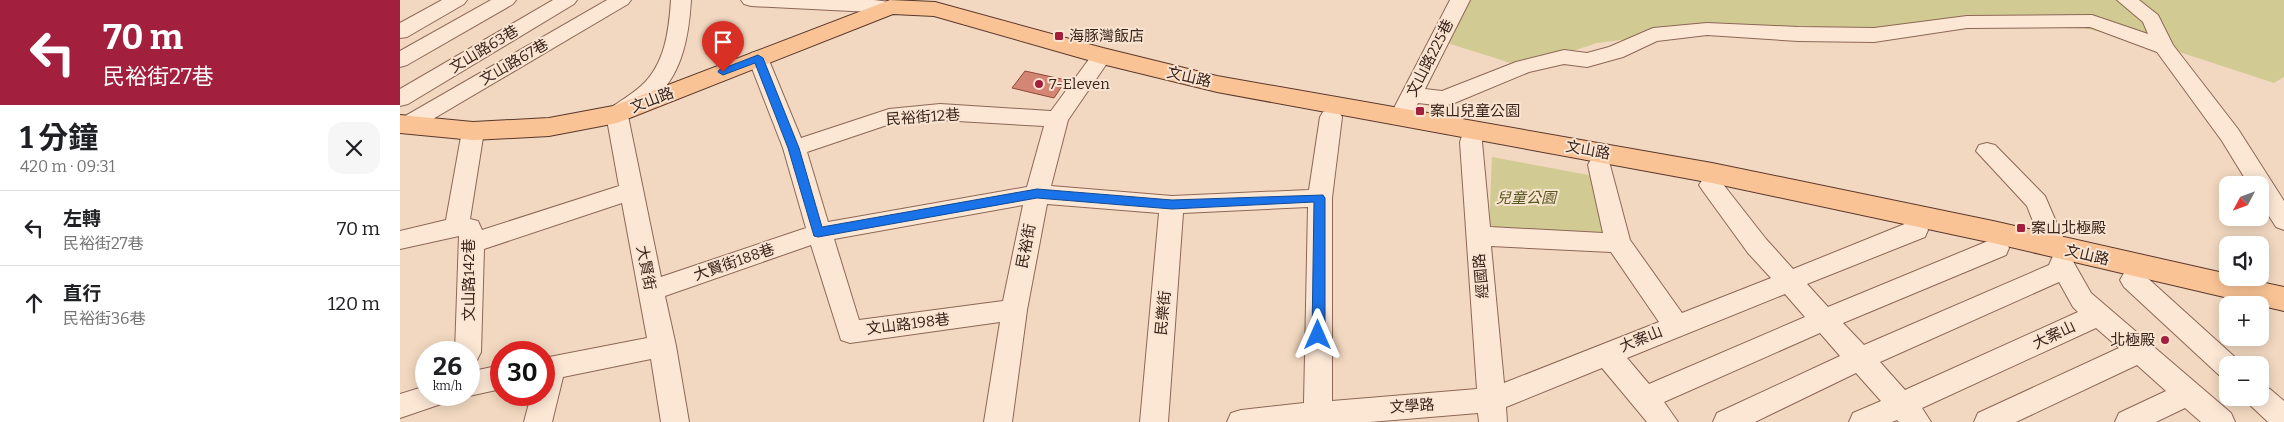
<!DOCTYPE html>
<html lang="zh-TW">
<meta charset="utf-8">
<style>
:root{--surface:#fff;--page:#f6f6f6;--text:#202124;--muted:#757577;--line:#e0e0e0}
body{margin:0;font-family:Bitter,"Noto Sans TC",serif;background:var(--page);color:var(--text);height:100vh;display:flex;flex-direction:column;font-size:19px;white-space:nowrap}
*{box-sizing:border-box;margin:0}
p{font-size:16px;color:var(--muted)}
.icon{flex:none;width:28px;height:28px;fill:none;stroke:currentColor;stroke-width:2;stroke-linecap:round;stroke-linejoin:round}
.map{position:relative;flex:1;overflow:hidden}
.drawer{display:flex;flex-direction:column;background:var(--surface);width:400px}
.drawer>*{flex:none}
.hud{background:#a2203e;color:#fff;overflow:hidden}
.needle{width:32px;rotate:229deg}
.controls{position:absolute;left:1819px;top:176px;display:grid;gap:10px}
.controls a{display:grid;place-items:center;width:50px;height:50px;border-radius:10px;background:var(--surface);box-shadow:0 2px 12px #0003;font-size:25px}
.speed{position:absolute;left:15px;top:341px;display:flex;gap:10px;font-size:25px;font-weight:700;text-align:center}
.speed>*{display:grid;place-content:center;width:65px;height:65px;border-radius:50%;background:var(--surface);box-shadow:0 2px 12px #0003;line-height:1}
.speed small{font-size:12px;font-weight:400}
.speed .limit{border:8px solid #d22;background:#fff;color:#111}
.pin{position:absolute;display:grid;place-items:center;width:42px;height:42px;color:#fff;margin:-51px -21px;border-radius:50% 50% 50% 0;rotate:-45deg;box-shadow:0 0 5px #0007}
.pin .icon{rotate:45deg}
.me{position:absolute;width:55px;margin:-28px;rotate:0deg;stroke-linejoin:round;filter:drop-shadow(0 0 4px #0008)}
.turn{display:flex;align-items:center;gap:18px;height:105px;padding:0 20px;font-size:22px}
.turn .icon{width:65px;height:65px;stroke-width:2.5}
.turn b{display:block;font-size:35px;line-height:42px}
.round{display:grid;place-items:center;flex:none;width:52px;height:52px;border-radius:15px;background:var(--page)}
.head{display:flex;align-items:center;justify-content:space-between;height:85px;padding:0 20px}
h1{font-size:30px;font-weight:700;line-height:38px}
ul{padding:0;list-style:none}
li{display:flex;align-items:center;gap:15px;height:75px;padding:0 20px;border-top:1px solid var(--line)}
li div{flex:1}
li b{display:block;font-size:19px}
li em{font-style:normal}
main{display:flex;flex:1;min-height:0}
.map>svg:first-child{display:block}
</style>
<main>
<section class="drawer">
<div class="hud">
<div class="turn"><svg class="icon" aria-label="left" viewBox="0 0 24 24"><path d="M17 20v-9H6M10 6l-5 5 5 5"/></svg><div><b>70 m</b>民裕街27巷</div></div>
</div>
<div class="head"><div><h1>1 分鐘</h1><p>420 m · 09:31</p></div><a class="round"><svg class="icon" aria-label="close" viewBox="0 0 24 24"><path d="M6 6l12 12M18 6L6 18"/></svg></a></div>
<ul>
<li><svg class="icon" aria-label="left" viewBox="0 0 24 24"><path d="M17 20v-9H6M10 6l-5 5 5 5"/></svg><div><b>左轉</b><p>民裕街27巷</p></div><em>70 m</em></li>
<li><svg class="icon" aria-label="ahead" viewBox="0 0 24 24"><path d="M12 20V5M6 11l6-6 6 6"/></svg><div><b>直行</b><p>民裕街36巷</p></div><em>120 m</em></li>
</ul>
</section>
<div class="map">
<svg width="1884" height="422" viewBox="0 0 1884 422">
<rect width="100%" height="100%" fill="#f2d8c0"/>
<g fill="#d1cb93">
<polygon points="1060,0 1884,0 1884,77 1874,83 1764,47 1655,21 1490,32 1307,29 1197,43 1123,67 1038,40"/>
<polygon points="1092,157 1194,176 1209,235 1089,230"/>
</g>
<polygon fill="#d48573" stroke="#8f493a" points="625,71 666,80 654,98 612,88"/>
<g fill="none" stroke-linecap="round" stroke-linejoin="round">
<g stroke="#8d6756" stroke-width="2">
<g id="minor">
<polygon points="42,0 67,0 64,4 7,37 0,38 0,23"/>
<polygon points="91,0 116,0 113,4 7,65 0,67 0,51"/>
<polygon points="153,0 177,0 174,4 8,104 0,106 0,89"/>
<polygon points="207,0 231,0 228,4 16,129 8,132 0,129 0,119"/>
<path d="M271,0H291C289,34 283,72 257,96C248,104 238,110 228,116L261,277L406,228L383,148L348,58L351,53L358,51L365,53L368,58L401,138L489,109L540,104L651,111L695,51L702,49L709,51L712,56L668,120L651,186L772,196L909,190L920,117L923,112L931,109L939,112L942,117L932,198V401L1077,389L1060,142L1066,124L1074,122L1082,124L1085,130L1082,142L1090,227L1203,233L1188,165L1191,159L1199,157L1207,159L1210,165L1230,240L1282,313L1371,278L1348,253L1303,191L1299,185L1303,179L1311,176L1319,179L1366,239L1393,269L1507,223L1516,221L1525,223L1528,230L1525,237L1407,284L1428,307L1588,241L1597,238L1606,241L1609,248L1606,255L1443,323L1464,345L1649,265L1653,256L1646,254L1627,206L1576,151L1579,145L1587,143L1595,145L1645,196L1667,247L1663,254L1670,256L1691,293L1831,413L1835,422H1801L1785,408L1756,422H1715L1719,413L1766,391L1737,365L1616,422H1574L1578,413L1719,348L1696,328L1522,408L1531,422H1499L1497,420L1492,422H1449L1453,413L1481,401L1456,373L1355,422H1313L1317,413L1440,356L1420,333L1264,402L1278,422H1247L1202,368L1106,407L1107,422H1079L1078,413L970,422H827L831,413L841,410L904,403L908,207L783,213L768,422H740L759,213L647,204L627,310L612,422H584L600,322L450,343L441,340L411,245L265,296L276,346L289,422H261L251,359L163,377L152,422H124L131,395H144V358L247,338L222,203L84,249L81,352L77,360L69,363V352H55L59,236L0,249V231L46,220L62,131L65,125L73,123L81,125L84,131L70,219L78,221L82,230L219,186L206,114L209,109C220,101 231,95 241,86C265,65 269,30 271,0ZM540,120L644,126L627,187L428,222L407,152L490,124ZM623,205L603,301L459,320L434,239ZM1091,246L1211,252L1259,322L1104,383ZM1659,282L1673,307L1678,312L1505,390L1480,362ZM1385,294L1405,317L1249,384L1227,358Z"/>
<polygon points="341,0 474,0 498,3 501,7 498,11 491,13 351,6 344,4"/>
<polygon points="1050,0 1070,0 1025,89 1042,91 1116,62 1164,50 1187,53 1209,47 1253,28 1307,23 1398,27 1474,28 1567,16 1692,15 1748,34 1743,22 1717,0 1739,0 1758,15 1773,45 1838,129 1884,201 1884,230 1876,227 1860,202 1860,185 1849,185 1822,141 1757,52 1690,27 1567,28 1474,42 1398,41 1307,35 1257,41 1223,57 1187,67 1164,64 1129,72 1052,104 1044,106 1018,103 1013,113 1005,115 997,113 994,108"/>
<polygon points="1733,270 1742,273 1837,359 1840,365 1828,365 1828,378 1819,375 1724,287 1720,280 1724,273"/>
<polygon points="101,365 101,389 69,396 67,395 69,395 69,372"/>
<polygon points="1860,385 1870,389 1884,401 1884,422 1868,422 1850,405 1847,398 1860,398"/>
<polygon points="26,386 26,395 48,395 44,403 0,418 0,394"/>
</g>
</g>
<g stroke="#5a372b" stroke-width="2">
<polygon id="major" points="490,0 535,2 703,48 817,76 1312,163 1593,221 1828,274 1828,278 1842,278 1884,287 1884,311 1593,243 1312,183 817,92 702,64 534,16 493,14 217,123 149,136 73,140 0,133 0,115 73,122 149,118 213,106"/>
</g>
<use href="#minor" fill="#fce7d5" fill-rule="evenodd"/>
<use href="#major" fill="#f9c395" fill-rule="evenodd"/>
</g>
<polygon fill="#1a73e8" stroke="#114b97" points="358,55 363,58 399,148 422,227 637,189 772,200 923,195 925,198 925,335 923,339 914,339 912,335 914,202 772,209 637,198 418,237 414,236 388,148 355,63 323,75 318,72 319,70"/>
<g fill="#a2203e" stroke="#f9e4d1" stroke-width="2">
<rect x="654" y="31" width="10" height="10" rx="2.5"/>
<circle cx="639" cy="84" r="5"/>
<rect x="1015" y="106" width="10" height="10" rx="2.5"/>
<rect x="1616" y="223" width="10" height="10" rx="2.5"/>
<circle cx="1765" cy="340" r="5"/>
</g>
<g text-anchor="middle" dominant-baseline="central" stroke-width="4" stroke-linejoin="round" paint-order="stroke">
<g font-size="15" fill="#3b241c" stroke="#f9e4d1" text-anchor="start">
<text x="669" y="36">海豚灣飯店</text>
<text x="649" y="84">7-Eleven</text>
<text x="1030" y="111">案山兒童公園</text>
<text x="1631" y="228">案山北極殿</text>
<text x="1755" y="340" text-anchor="end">北極殿</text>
</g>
<g font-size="15" fill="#3b241c" stroke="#f9e4d1">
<text transform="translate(84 49) rotate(-31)">文山路63巷</text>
<text transform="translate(1030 58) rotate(-63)">文山路225巷</text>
<text transform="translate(114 62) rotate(-30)">文山路67巷</text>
<text transform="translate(789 77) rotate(13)">文山路</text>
<text transform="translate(252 100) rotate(-21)">文山路</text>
<text transform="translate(523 117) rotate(-4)">民裕街12巷</text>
<text transform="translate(1188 150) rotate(10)">文山路</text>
<text transform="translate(626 246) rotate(-79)">民裕街</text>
<text transform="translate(1687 255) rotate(13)">文山路</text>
<text transform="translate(334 262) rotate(-19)">大賢街188巷</text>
<text transform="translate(246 268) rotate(79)">大賢街</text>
<text transform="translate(1081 276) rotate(-95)">經國路</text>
<text transform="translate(69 280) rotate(-90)">文山路142巷</text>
<text transform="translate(763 313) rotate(-85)">民樂街</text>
<text transform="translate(508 324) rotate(-7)">文山路198巷</text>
<text transform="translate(1654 335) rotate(-25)">大案山</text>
<text transform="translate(1241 339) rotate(-22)">大案山</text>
<text transform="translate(1012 406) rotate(-4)">文學路</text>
</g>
<g font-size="15" font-style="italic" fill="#585a21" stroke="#f9e4d1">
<text x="1126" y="198">兒童公園</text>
</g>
</g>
</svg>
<div class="controls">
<a><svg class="needle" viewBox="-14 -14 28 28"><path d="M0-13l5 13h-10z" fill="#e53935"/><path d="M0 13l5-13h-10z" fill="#757577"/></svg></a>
<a><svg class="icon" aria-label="sound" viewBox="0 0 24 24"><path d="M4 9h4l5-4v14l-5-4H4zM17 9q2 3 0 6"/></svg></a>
<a>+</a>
<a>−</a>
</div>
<div class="speed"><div>26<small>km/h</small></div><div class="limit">30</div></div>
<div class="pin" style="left:323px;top:72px;background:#d93025"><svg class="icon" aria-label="arrive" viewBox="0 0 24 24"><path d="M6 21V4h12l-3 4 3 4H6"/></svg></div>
<svg class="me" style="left:918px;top:335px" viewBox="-20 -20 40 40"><path d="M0-17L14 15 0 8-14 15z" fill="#1a73e8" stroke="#fff" stroke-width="4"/></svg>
</div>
</main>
